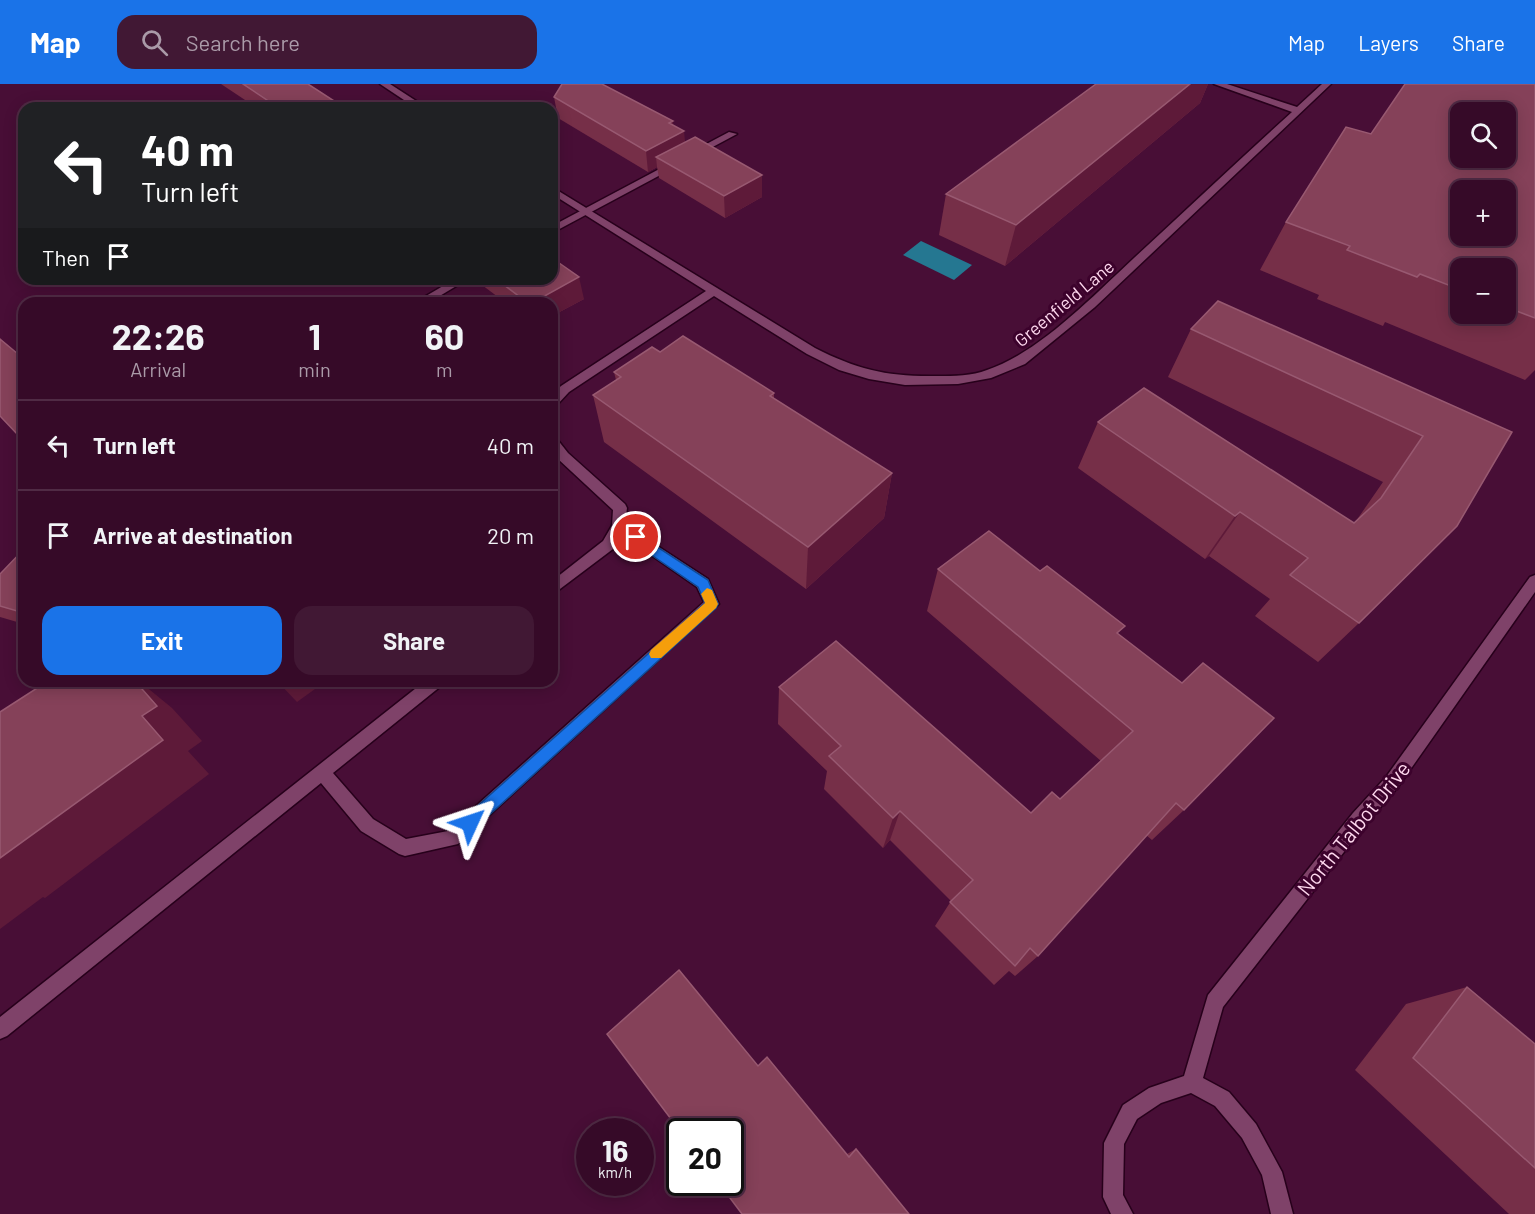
<!DOCTYPE html>
<meta charset="utf-8">
<style>
:root{--surface:#360a28;--page:#411834;--text:#f1f3f6;--muted:#aa9aa8;--line:#502b45;--accent:#1a73e8}
body{margin:0;font-family:Barlow,sans-serif;background:var(--page);color:var(--text);height:100vh;display:flex;flex-direction:column;font-size:22px;white-space:nowrap}
*{box-sizing:border-box;margin:0}
p{font-size:20px;color:var(--muted)}
.icon{flex:none;width:33px;height:33px;fill:none;stroke:currentColor;stroke-width:2;stroke-linecap:round;stroke-linejoin:round}
.map{position:relative;flex:1;overflow:hidden}
.panel{position:absolute;left:18px;top:213px;width:540px;height:390px;display:flex;flex-direction:column;background:var(--surface);border-radius:18px;box-shadow:0 3px 15px #0003,0 0 0 2px var(--line)}
.panel>*{flex:none}
.guide{position:absolute;left:18px;top:18px;width:540px;height:183px;border-radius:18px;box-shadow:0 3px 15px #0003,0 0 0 2px var(--line);background:#202124;color:#fff;overflow:hidden}
.controls{position:absolute;left:1450px;top:18px;display:grid;gap:12px}
.controls a{display:grid;place-items:center;width:66px;height:66px;border-radius:12px;background:var(--surface);box-shadow:0 3px 15px #0003,0 0 0 2px var(--line);font-size:30px}
.speed{position:absolute;left:576px;top:1034px;display:flex;gap:12px;font-size:30px;font-weight:700;text-align:center}
.speed>*{display:grid;place-content:center;width:78px;height:78px;border-radius:50%;background:var(--surface);box-shadow:0 3px 15px #0003,0 0 0 2px var(--line);line-height:1}
.speed small{font-size:15px;font-weight:400}
.speed .limit{border:3px solid #111;border-radius:9px;background:#fff;color:#111}
.pin{position:absolute;display:grid;place-items:center;width:51px;height:51px;color:#fff;margin:-26px;border:3px solid #fff;border-radius:50%;box-shadow:0 2px 6px #0007}
.me{position:absolute;width:66px;margin:-33px;rotate:48deg;stroke-linejoin:round;filter:drop-shadow(0 0 4px #0008)}
.turn{display:flex;align-items:center;gap:21px;height:126px;padding:0 24px;font-size:27px}
.turn .icon{width:78px;height:78px;stroke-width:2.5}
.turn b{display:block;font-size:42px;line-height:51px}
.then{display:flex;align-items:center;height:57px;padding:0 24px;background:#0003;gap:12px;font-size:22px}
.eta{display:flex;justify-content:space-evenly;align-items:center;height:102px;text-align:center}
.eta b{font-size:36px;font-weight:700;line-height:42px}
.button{display:flex;gap:12px;margin-top:auto;padding:12px 24px}
.button a{flex:1;height:69px;border-radius:18px;background:var(--accent);color:#fff;font-size:24px;font-weight:700;line-height:69px;text-align:center}
.button a+a{background:var(--page);color:var(--text)}
ul{padding:0;list-style:none}
li{display:flex;align-items:center;gap:18px;height:90px;padding:0 24px;border-top:2px solid var(--line)}
li div{flex:1}
li b{display:block;font-size:22px}
li em{font-style:normal}
header{display:flex;align-items:center;gap:36px;box-sizing:border-box;height:84px;padding:0 30px;background:var(--accent);color:#fff}
header strong{font-size:28px}
nav{display:flex;gap:33px;margin-inline-start:auto;font-size:21px}
.search{width:420px;height:54px;background:var(--page);display:flex;align-items:center;gap:15px;box-sizing:border-box;padding:0 21px;border-radius:18px;color:var(--muted);font-size:22px}
.map>svg:first-child{display:block}
</style>
<header>
<strong>Map</strong>
<div class="search"><svg class="icon" aria-label="search" viewBox="0 0 24 24"><circle cx="10" cy="10" r="6"/><path d="M15 15l6 6"/></svg>Search here</div>
<nav><a>Map</a><a>Layers</a><a>Share</a></nav>
</header>
<div class="map">
<svg width="1535" height="1130" viewBox="0 0 1535 1130">
<rect width="100%" height="100%" fill="#480e36"/>
<polygon fill="#257791" points="921,157 972,181 954,196 903,171"/>
<g fill="none" stroke-linecap="round" stroke-linejoin="round">
<g stroke="#27001b" stroke-width="3">
<g id="lane">
<polygon points="729,48 737,50 552,149 552,142"/>
<polygon points="455,195 468,195 428,219 414,219"/>
<polygon points="619,437 708,495 719,520 458,760 405,772 399,770 361,747 321,699 7,952 0,955 0,933 425,597 444,597 441,602 333,689 373,735 406,755 448,747 704,518 697,503 621,450 613,465 552,511 552,497 603,457 614,438"/>
</g>
</g>
<g stroke="#27001b" stroke-width="3">
<g id="street">
<polygon points="380,0 390,0 427,24 416,24"/>
<path d="M1214,0H1227L1297,23L1322,0H1331L1095,223L1025,280L991,294L958,300L905,301L869,295L839,286L807,270L714,212L569,308L556,322L552,323V311L561,302L706,207L552,110V103L815,264C858,286 889,293 938,292C954,292 972,292 987,286C1040,268 1093,212 1134,174C1187,125 1239,76 1292,28Z"/>
<polygon points="552,353 557,355 568,369 625,420 627,424 624,446 614,446 612,442 613,426 558,375 552,367"/>
<polygon points="1535,491 1535,508 1398,703 1365,741 1223,923 1203,994 1229,1008 1256,1040 1282,1088 1293,1130 1271,1130 1262,1091 1242,1054 1215,1022 1191,1009 1161,1019 1137,1035 1124,1060 1123,1111 1133,1130 1111,1130 1103,1113 1104,1059 1123,1021 1149,1004 1184,992 1208,911 1353,729 1386,693 1530,493"/>
</g>
</g>
<use href="#lane" fill="#7f4269" fill-rule="evenodd"/>
<use href="#street" fill="#7f4269" fill-rule="evenodd"/>
</g>
<g fill="#762f48" fill-rule="evenodd">
<polygon points="221,0 308,0 345,24 257,24"/>
<polygon points="1096,0 1208,0 1200,19 1005,182 939,151 946,110"/>
<path d="M1535,0V286L1525,296L1385,238L1383,242L1317,215L1319,211L1260,186L1286,138ZM1461,184H1506V230H1461Z"/>
<polygon points="554,13 673,37 673,41 685,58 762,113 725,134 659,94 657,83 648,88 558,34"/>
<polygon points="474,195 552,195 584,215 552,232 552,219 506,219"/>
<polygon points="1191,245 1512,348 1359,539 1318,578 1255,532 1270,515 1209,472 1205,475 1078,384 1098,338 1354,439 1356,437 1383,398 1168,293"/>
<polygon points="660,268 774,309 774,315 892,389 884,434 806,505 604,358 593,311 616,296 614,288"/>
<polygon points="24,465 24,540 0,533 0,490"/>
<polygon points="938,485 1119,550 1184,726 1152,756 1146,751 1038,872 1015,892 1009,887 994,901 935,842 951,817 890,756 883,764 824,705 827,687 778,640 779,603 1031,729 1060,715 1101,677 927,527"/>
<polygon points="1467,903 1535,960 1535,1130 1509,1130 1355,986 1406,920"/>
<polygon points="607,950 758,982 847,1070 856,1065 909,1130"/>
</g>
<g fill="#5e1a39">
<polygon points="1190,0 1208,0 1200,19 1005,182 1016,141"/>
<polygon points="673,37 674,52 684,47 686,68 656,73 657,83 648,88 646,67 669,39"/>
<polygon points="762,91 762,113 725,134 724,112"/>
<polygon points="579,193 584,215 552,232 552,219 532,219"/>
<polygon points="24,349 24,358 19,352"/>
<polygon points="892,389 884,434 806,505 808,463"/>
<polygon points="552,402 559,423 552,428"/>
<polygon points="1240,428 1209,472 1205,475 1235,432"/>
<polygon points="135,597 139,597 172,624 202,657 188,667 209,690 45,814 43,813 0,845 0,774 142,632"/>
<polygon points="277,597 326,597 297,618"/>
<polygon points="900,727 890,756 883,764 893,734"/>
</g>
<g fill="#854159" stroke="#985971" stroke-width="1.5" fill-rule="evenodd">
<polygon points="243,0 308,0 345,24 279,24"/>
<polygon points="562,0 602,0 673,37 669,39 684,47 646,67 554,13"/>
<polygon points="1096,0 1190,0 1016,141 946,110"/>
<path d="M1405,0H1535V234L1506,223V184H1461V206L1420,190L1417,193L1347,166L1350,162L1286,138L1346,43L1371,50ZM1461,28H1506V74H1461ZM1461,106H1506V152H1461Z"/>
<polygon points="695,53 762,91 724,112 656,73"/>
<polygon points="552,174 579,193 532,219 528,219 496,195 552,195"/>
<polygon points="1218,217 1512,348 1457,442 1359,539 1290,491 1308,474 1240,428 1235,432 1098,338 1144,304 1354,439 1381,414 1423,352 1191,245"/>
<polygon points="683,252 774,309 770,312 892,389 808,463 593,311 621,293 614,288 652,263 660,268"/>
<polygon points="0,255 24,275 24,349 19,352 0,332"/>
<polygon points="989,447 1040,487 1047,482 1125,542 1117,549 1182,599 1203,579 1274,634 1184,726 1176,719 1038,872 1030,864 1015,882 950,818 973,796 900,727 893,734 829,672 841,662 779,603 836,557 1031,729 1052,708 1060,715 1133,647 938,485"/>
<polygon points="24,465 24,529 0,522 0,490"/>
<polygon points="48,597 135,597 157,622 142,632 163,656 0,774 0,628"/>
<polygon points="679,886 758,982 767,973 849,1073 856,1065 909,1130 742,1130 718,1098 730,1098 730,1047 680,1047 607,950"/>
<polygon points="1467,903 1535,960 1535,1084 1413,974"/>
</g>
<polygon fill="#1a73e8" stroke="#114b97" stroke-width="1.5" points="636,449 708,496 718,520 716,524 475,744 470,746 464,744 462,739 464,734 705,519 698,503 631,457 629,453"/>
<polygon fill="#f59e0b" points="707,504 712,506 718,520 716,524 661,574 651,574 649,570 651,566 705,519 701,510"/>
<g text-anchor="middle" dominant-baseline="central" stroke-width="6" stroke-linejoin="round" paint-order="stroke">
<g font-size="18" fill="#fed8ee" stroke="#3c022c">
<text transform="translate(1064 219) rotate(-40)">Greenfield Lane</text>
</g>
<g font-size="21" fill="#fed8ee" stroke="#3c022c">
<text transform="translate(1353 744) rotate(-51)">North Talbot Drive</text>
</g>
</g>
</svg>
<div class="controls">
<a><svg class="icon" aria-label="search" viewBox="0 0 24 24"><circle cx="10" cy="10" r="6"/><path d="M15 15l6 6"/></svg></a>
<a>+</a>
<a>−</a>
</div>
<div class="speed"><div>16<small>km/h</small></div><div class="limit">20</div></div>
<div class="pin" style="left:636px;top:453px;background:#d93025"><svg class="icon" aria-label="arrive" viewBox="0 0 24 24"><path d="M6 21V4h12l-3 4 3 4H6"/></svg></div>
<svg class="me" style="left:470px;top:739px" viewBox="-20 -20 40 40"><path d="M0-17L14 15 0 8-14 15z" fill="#1a73e8" stroke="#fff" stroke-width="4"/></svg>
<div class="guide">
<div class="turn"><svg class="icon" aria-label="left" viewBox="0 0 24 24"><path d="M17 20v-9H6M10 6l-5 5 5 5"/></svg><div><b>40 m</b>Turn left</div></div>
<div class="then">Then<svg class="icon" aria-label="arrive" viewBox="0 0 24 24"><path d="M6 21V4h12l-3 4 3 4H6"/></svg></div>
</div>
<section class="panel">
<div class="eta">
<div><b>22:26</b><p>Arrival</p></div>
<div><b>1</b><p>min</p></div>
<div><b>60</b><p>m</p></div>
</div>
<ul>
<li><svg class="icon" aria-label="left" viewBox="0 0 24 24"><path d="M17 20v-9H6M10 6l-5 5 5 5"/></svg><div><b>Turn left</b></div><em>40 m</em></li>
<li><svg class="icon" aria-label="arrive" viewBox="0 0 24 24"><path d="M6 21V4h12l-3 4 3 4H6"/></svg><div><b>Arrive at destination</b></div><em>20 m</em></li>
</ul>
<div class="button"><a>Exit</a><a>Share</a></div>
</section>
</div>
